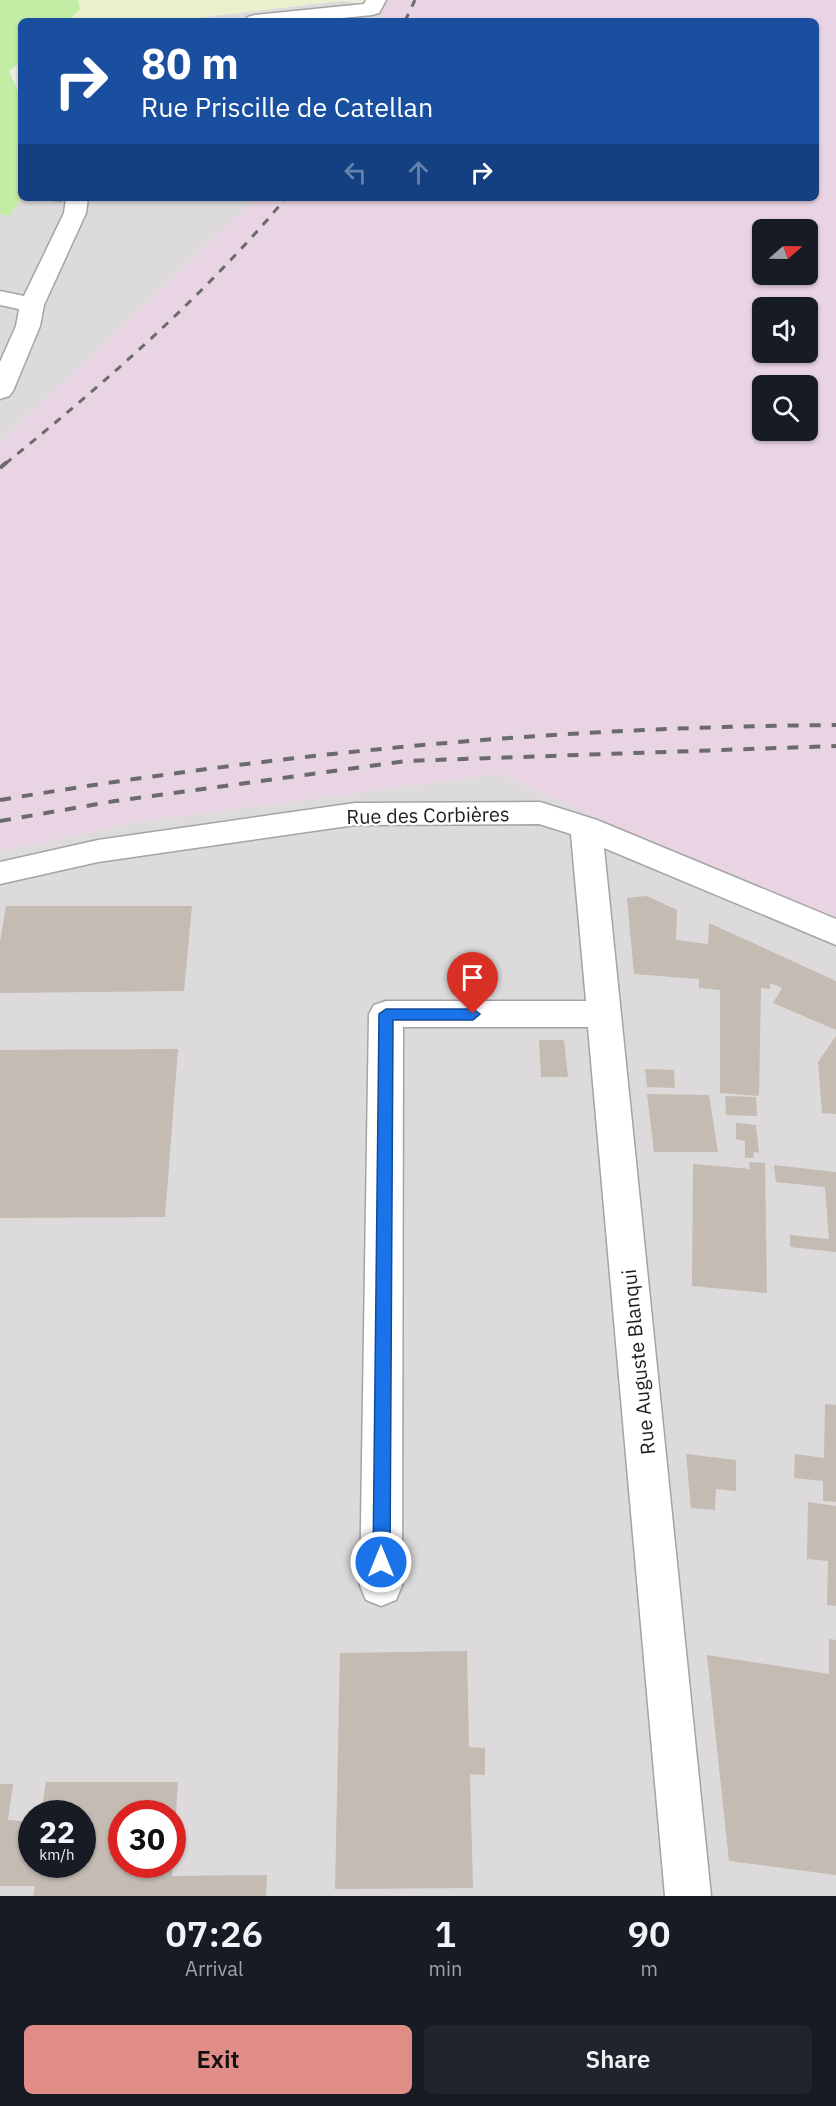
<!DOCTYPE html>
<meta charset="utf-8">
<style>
:root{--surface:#171b24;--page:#20242c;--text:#f1f3f6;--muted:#9ea1a6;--accent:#e08c87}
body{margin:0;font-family:"IBM Plex Sans",sans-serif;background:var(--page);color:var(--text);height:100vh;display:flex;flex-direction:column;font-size:22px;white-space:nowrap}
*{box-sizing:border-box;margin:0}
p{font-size:20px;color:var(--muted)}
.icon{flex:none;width:33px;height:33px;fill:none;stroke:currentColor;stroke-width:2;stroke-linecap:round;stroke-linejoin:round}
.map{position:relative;height:1896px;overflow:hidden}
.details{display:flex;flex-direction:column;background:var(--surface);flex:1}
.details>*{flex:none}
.banner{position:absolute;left:18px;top:18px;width:801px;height:183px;border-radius:9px;box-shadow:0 2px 4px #0004;background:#1a4fa0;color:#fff;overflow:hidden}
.needle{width:39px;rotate:70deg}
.fabs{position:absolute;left:752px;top:219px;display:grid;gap:12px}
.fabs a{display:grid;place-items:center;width:66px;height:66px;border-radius:9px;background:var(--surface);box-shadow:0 2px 4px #0004;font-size:30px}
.speed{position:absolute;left:18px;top:1800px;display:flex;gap:12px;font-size:30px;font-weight:700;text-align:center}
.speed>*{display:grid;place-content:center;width:78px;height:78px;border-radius:50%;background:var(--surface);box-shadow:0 2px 4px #0004;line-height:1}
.speed small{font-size:15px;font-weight:400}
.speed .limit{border:9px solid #d22;background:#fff;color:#111}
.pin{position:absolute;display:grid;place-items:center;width:51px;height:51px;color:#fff;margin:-62px -26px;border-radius:50% 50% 50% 0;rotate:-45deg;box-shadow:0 0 6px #0007}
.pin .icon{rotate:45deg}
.me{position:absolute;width:66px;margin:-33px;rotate:0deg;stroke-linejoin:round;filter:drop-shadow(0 0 4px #0008)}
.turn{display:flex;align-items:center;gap:21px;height:126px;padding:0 24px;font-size:27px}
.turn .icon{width:78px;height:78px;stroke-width:2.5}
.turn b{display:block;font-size:42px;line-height:51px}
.lanes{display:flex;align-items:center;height:57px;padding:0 24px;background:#0003;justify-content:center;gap:30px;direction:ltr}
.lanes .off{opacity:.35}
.eta{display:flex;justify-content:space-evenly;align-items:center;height:102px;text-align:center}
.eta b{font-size:36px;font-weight:600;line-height:42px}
.action{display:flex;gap:12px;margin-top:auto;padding:12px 24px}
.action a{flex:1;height:69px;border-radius:9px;background:var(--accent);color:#111;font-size:24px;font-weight:600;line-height:69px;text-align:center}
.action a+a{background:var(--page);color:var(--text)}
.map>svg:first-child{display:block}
</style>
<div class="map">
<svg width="836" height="1896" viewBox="0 0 836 1896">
<rect width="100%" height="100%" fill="#efece3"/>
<g fill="#dcdada" fill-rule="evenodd">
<polygon points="342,1 385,8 377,21 172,21"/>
<polygon points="22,198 256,198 0,443 0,214 9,216"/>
<path d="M499,774L836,926V1896H0V852L139,822ZM32,1814H82V1864H32ZM122,1814H172V1864H122Z"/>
</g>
<path fill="#e9d4e3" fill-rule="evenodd" d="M387,0H836V926L499,774L139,822L0,852V443L256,198H816V21H377ZM762,230H807V274H762ZM762,308H807V352H762ZM762,386H807V430H762Z"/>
<polygon fill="#eaf0cc" points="78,0 342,0 172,21 68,21 80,9"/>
<polygon fill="#c3eda5" points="0,0 78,0 80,9 68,21 21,21 21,62 9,71 21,98 22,198 9,216 0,214"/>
<g fill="#c4bbb2">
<polygon points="37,198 63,198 61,203"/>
<polygon points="647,896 677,910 676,940 708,944 709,923 836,981 836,1030 773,1003 782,988 770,983 770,989 761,988 759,1096 720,1093 720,990 699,988 699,979 634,974 627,898"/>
<polygon points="6,906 192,906 184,991 0,993 0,942"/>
<polygon points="836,1036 836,1114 822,1113 818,1062"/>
<polygon points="539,1040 564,1040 568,1077 541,1077"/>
<polygon points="178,1049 165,1217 0,1218 0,1050"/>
<polygon points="645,1069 674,1070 675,1088 647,1087"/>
<polygon points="647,1094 709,1095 718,1152 654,1152"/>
<polygon points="725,1096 756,1097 757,1116 726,1115"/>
<polygon points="736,1123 756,1125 759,1153 754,1152 753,1158 745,1158 745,1141 736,1139"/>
<polygon points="749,1162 765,1163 767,1293 692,1286 693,1164 750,1169"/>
<polygon points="774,1165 836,1172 836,1252 790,1247 790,1235 829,1239 825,1187 776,1182"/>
<polygon points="825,1404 836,1405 836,1502 823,1501 823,1481 794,1478 795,1454 824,1458"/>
<polygon points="686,1454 736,1460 736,1491 716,1489 715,1510 691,1508"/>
<polygon points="808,1502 836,1506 836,1606 827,1605 828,1561 807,1559"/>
<polygon points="829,1639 836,1640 836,1875 729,1861 707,1655 829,1674"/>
<polygon points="467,1651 469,1747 485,1748 485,1775 470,1774 473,1888 335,1889 340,1653"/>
<polygon points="46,1782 178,1782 174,1842 172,1814 122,1814 122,1864 173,1864 172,1876 267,1875 266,1896 33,1896 35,1886 0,1886 0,1784 13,1784 8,1820 32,1822 32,1864 82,1864 82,1814 41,1814"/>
</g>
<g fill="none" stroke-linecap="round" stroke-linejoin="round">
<g stroke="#a4a4a4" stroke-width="3">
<g id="street">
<polygon points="366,0 386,0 379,13 372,15 313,21 245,21 248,17 255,15 364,4"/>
<polygon points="66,198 88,198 86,213 44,305 40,326 13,391 9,396 0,399 0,362 16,326 19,309 0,305 0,291 24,296 64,213"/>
<polygon points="540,802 597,820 836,919 836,945 604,848 711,1896 665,1896 588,1027 403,1027 402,1586 396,1600 381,1606 366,1600 360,1586 369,1014 374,1005 386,1001 586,1001 571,834 539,824 355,825 98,862 0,884 0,862 98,840 355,803"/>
</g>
</g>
<use href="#street" fill="#fff" fill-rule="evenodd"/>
<g stroke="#6b6b6b" stroke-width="3" stroke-dasharray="8 8" stroke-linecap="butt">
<polyline points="405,21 415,0"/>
<path d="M5,464C106,382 202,298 286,198"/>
</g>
<g stroke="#6b6b6b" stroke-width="4" stroke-dasharray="11 11" stroke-linecap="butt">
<polyline points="0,468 7,462"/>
<path d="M0,800C281,753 551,727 836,725"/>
<polyline points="0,821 115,801 406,761 836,746"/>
</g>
</g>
<polygon fill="#1a73e8" stroke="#114b97" stroke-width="1.5" points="386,1009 473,1009 480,1014 473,1020 393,1020 390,1562 387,1568 381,1570 375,1568 373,1562 379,1014"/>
<g text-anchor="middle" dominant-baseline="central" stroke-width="4.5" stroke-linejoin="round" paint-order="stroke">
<g font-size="20" fill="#1d1d1d" stroke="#fff">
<text transform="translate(428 815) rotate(-1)">Rue des Corbières</text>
<text transform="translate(638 1362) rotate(-96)">Rue Auguste Blanqui</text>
</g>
</g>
</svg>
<div class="fabs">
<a><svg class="needle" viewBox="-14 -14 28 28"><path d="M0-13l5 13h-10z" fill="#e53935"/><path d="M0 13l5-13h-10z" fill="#9ea1a6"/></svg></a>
<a><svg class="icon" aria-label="sound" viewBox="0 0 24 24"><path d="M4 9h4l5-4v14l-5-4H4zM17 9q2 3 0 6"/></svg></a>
<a><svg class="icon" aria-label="search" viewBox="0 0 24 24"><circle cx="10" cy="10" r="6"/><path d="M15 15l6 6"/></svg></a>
</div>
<div class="speed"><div>22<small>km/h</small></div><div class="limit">30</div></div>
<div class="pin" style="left:473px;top:1014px;background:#d93025"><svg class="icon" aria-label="arrive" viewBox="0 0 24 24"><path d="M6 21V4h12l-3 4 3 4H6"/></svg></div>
<svg class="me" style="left:381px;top:1562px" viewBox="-20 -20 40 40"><circle r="17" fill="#1a73e8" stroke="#fff" stroke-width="3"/><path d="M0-11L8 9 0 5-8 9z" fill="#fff"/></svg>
<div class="banner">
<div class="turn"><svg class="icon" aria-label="right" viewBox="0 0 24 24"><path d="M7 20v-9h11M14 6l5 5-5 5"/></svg><div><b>80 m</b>Rue Priscille de Catellan</div></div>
<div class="lanes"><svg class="icon off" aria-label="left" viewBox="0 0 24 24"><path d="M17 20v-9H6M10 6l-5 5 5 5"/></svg><svg class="icon off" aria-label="ahead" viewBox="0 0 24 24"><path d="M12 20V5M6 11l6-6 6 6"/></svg><svg class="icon" aria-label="right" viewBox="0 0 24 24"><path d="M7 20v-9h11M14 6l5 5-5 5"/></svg></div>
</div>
</div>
<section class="details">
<div class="eta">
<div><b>07:26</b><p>Arrival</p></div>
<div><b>1</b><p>min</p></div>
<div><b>90</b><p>m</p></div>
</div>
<div class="action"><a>Exit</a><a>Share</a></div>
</section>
